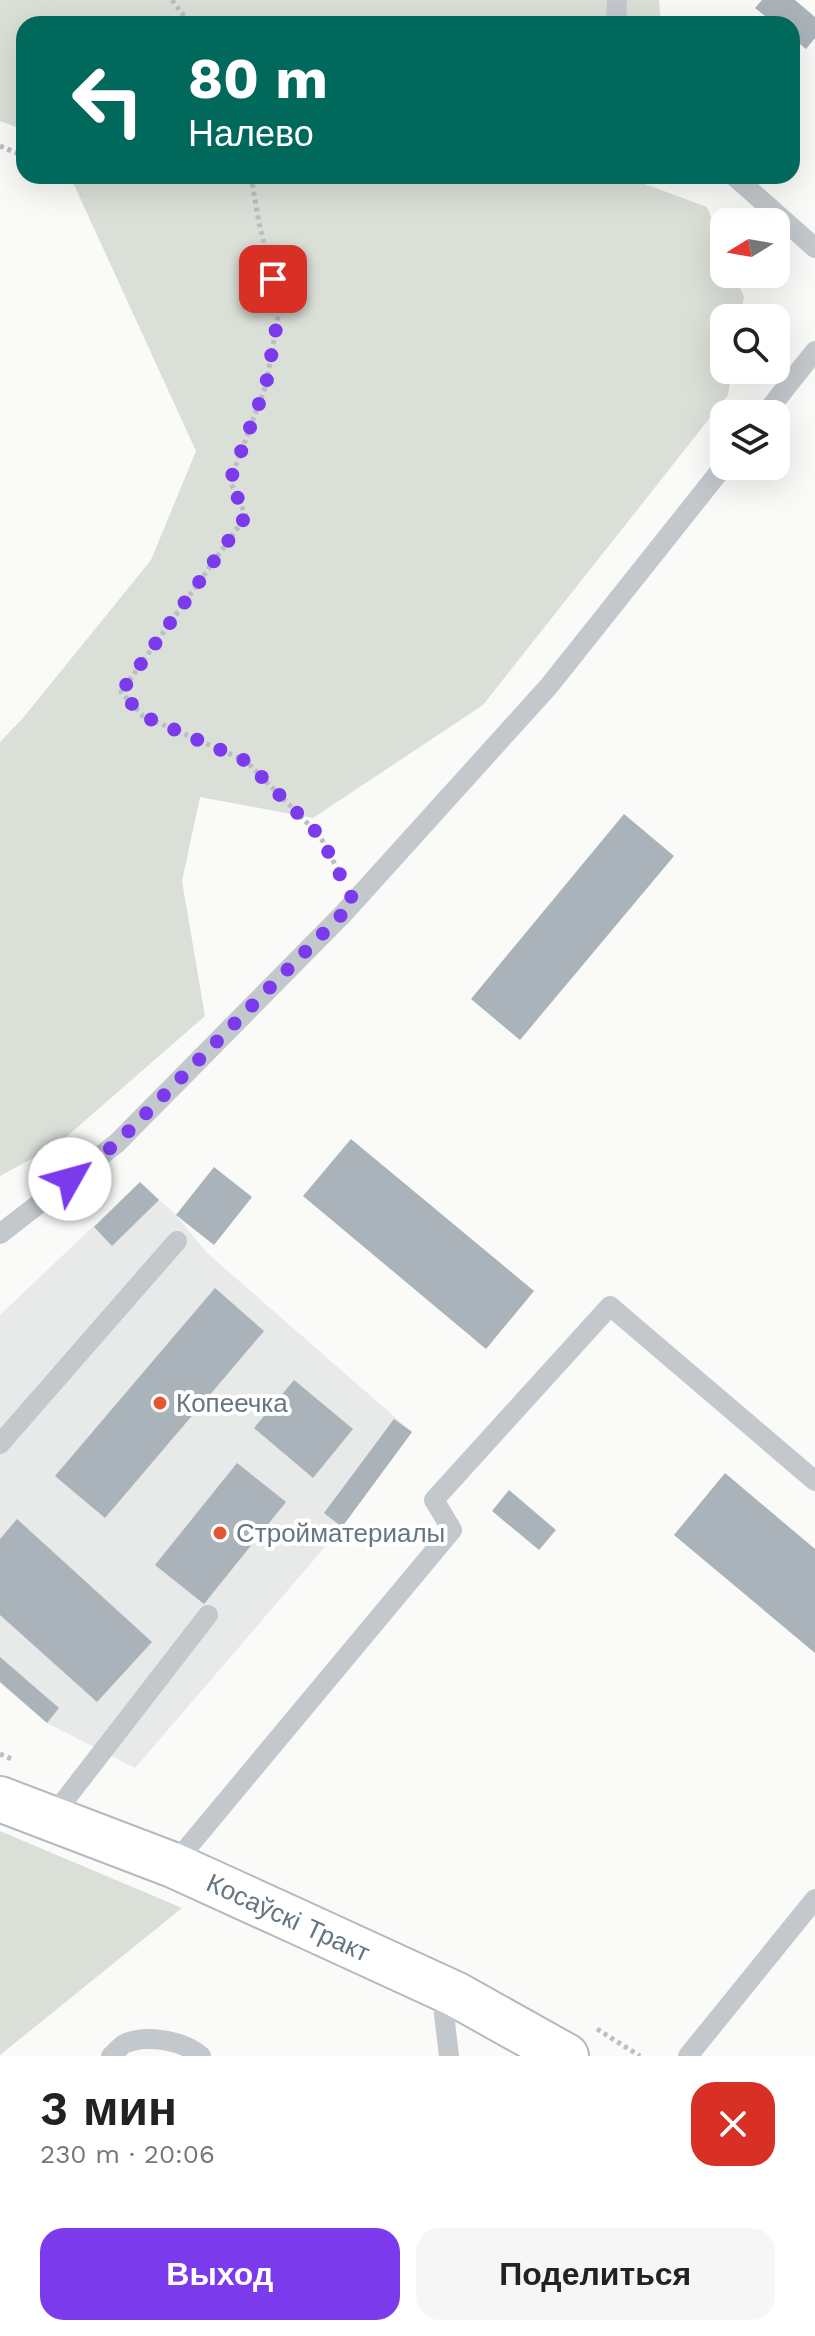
<!DOCTYPE html>
<html lang="ru">
<meta charset="utf-8">
<style>
:root{--surface:#fff;--page:#f6f6f6;--text:#222;--muted:#767676;--accent:#7c3aed}
body{margin:0;font-family:"Work Sans",sans-serif;background:var(--page);color:var(--text);height:100vh;display:flex;flex-direction:column;font-size:30px;white-space:nowrap}
*{box-sizing:border-box;margin:0}
p{font-size:26px;color:var(--muted)}
.icon{flex:none;width:44px;height:44px;fill:none;stroke:currentColor;stroke-width:2;stroke-linecap:round;stroke-linejoin:round}
.map{position:relative;height:2056px;overflow:hidden}
.details{display:flex;flex-direction:column;background:var(--surface);flex:1}
.details>*{flex:none}
.banner{position:absolute;left:16px;top:16px;width:784px;height:168px;border-radius:24px;box-shadow:0 8px 32px #0002;background:#00695c;color:#fff;overflow:hidden}
.needle{width:52px;rotate:259deg}
.controls{position:absolute;left:710px;top:208px;display:grid;gap:16px}
.controls a{display:grid;place-items:center;width:80px;height:80px;border-radius:16px;background:var(--surface);box-shadow:0 8px 32px #0002;font-size:40px}
.pin{position:absolute;display:grid;place-items:center;width:68px;height:68px;color:#fff;margin:-34px;border-radius:16px;box-shadow:0 4px 12px #0006}
.me{position:absolute;width:88px;margin:-44px;rotate:52deg;stroke-linejoin:round;filter:drop-shadow(0 0 6px #0008)}
.turn{display:flex;align-items:center;gap:28px;height:168px;padding:0 40px;font-size:36px}
.turn .icon{width:104px;height:104px;stroke-width:2.5}
.turn b{display:block;font-size:56px;line-height:68px}
.round{display:grid;place-items:center;flex:none;width:84px;height:84px;border-radius:24px;background:var(--page)}
.headline{display:flex;align-items:center;justify-content:space-between;height:136px;padding:0 40px}
h1{font-size:48px;font-weight:600;line-height:60px}
.action{display:flex;gap:16px;margin-top:auto;padding:16px 40px}
.action a{flex:1;height:92px;border-radius:24px;background:var(--accent);color:#fff;font-size:32px;font-weight:600;line-height:92px;text-align:center}
.action a+a{background:var(--page);color:var(--text)}
.map>svg:first-child{display:block}
</style>
<div class="map">
<svg width="815" height="2056" viewBox="0 0 815 2056">
<rect width="100%" height="100%" fill="#fafaf8"/>
<polygon fill="#e8e9e9" points="140,1182 176,1215 206,1252 412,1432 342,1527 135,1768 47,1723 0,1682 0,1315"/>
<g fill="#dadfd7">
<polygon points="0,0 659,0 661,24 24,24 24,130 0,121"/>
<polygon points="70,176 623,176 707,207 724,249 724,274 734,274 744,297 740,318 724,318 724,370 732,370 728,395 483,705 313,818 200,797 182,881 205,1016 57,1145 0,1176 0,742 23,718 151,560 196,451"/>
<polygon points="0,1831 182,1908 0,2055"/>
</g>
<g fill="#aab3b9">
<polygon points="762,0 795,0 815,17 815,38 806,49 792,38 792,24 775,24 755,8"/>
<polygon points="624,814 674,856 520,1040 471,999"/>
<polygon points="351,1139 534,1291 486,1349 303,1196"/>
<polygon points="214,1167 252,1197 214,1245 176,1215"/>
<polygon points="140,1182 159,1200 112,1246 94,1227"/>
<polygon points="215,1288 264,1331 105,1518 55,1476"/>
<polygon points="294,1380 353,1429 313,1478 254,1428"/>
<polygon points="394,1419 412,1432 342,1527 324,1513"/>
<polygon points="237,1463 286,1502 204,1604 155,1565"/>
<polygon points="725,1473 815,1549 815,1653 674,1535"/>
<polygon points="509,1490 556,1530 539,1550 492,1511"/>
<polygon points="17,1519 152,1642 97,1702 0,1615 0,1539"/>
<polygon points="0,1657 59,1708 47,1723 0,1682"/>
</g>
<g fill="none" stroke-linecap="round" stroke-linejoin="round">
<g stroke="#b3babf" stroke-width="48">
<g id="secondary">
<path id="s1" d="M0,1799L173,1865L296,1921L455,1994L566,2056"/>
</g>
</g>
<g stroke="#bbbfc2" stroke-width="5" stroke-dasharray="4 4" stroke-linecap="butt">
<polyline points="172,0 190,24"/>
<polyline points="0,146 24,156"/>
<polyline points="251,176 259,223 280,306 266,385 230,481 246,516 121,692 143,716 246,761 320,836 341,876"/>
<polyline points="0,1754 14,1760"/>
<polyline points="597,2029 640,2056"/>
</g>
<g stroke="#c3c8cc" stroke-width="20">
<polyline points="616,24 617,0"/>
<polyline points="734,176 815,248"/>
<polyline points="765,414 815,351"/>
<polyline points="0,1234 117,1143 343,914 549,686 724,466"/>
<polyline points="0,1444 177,1241"/>
<polyline points="51,1818 208,1615"/>
<polyline points="173,1865 452,1530 434,1500 610,1306 815,1481"/>
<path d="M111,2056C116,2052 121,2045 126,2043C148,2034 184,2041 201,2056"/>
<polyline points="449,2056 444,2014 455,1994"/>
<polyline points="688,2056 815,1899"/>
</g>
<use href="#secondary" stroke="#fff" stroke-width="44"/>
</g>
<g fill="none" stroke-linecap="round" stroke-linejoin="round">
<polyline stroke="#7c3aed" stroke-width="14" stroke-dasharray="0 25.2" points="70,1179 117,1143 354,902 320,836 246,761 143,716 121,692 246,516 230,481 266,385 280,306 273,279"/>
</g>
<g fill="#e4572e" stroke="#fff" stroke-width="3">
<circle cx="160" cy="1403" r="8"/>
<circle cx="220" cy="1533" r="8"/>
</g>
<g text-anchor="middle" dominant-baseline="central" stroke-width="8" stroke-linejoin="round" paint-order="stroke">
<g font-size="26" fill="#657683" stroke="#fff" text-anchor="start">
<text x="176" y="1403">Копеечка</text>
<text x="236" y="1533">Стройматериалы</text>
</g>
<g font-size="26" fill="#657683" stroke="#fff">
<text stroke="none"><textPath href="#s1" startOffset="312">Косаўскі Тракт</textPath></text>
</g>
</g>
</svg>
<div class="controls">
<a><svg class="needle" viewBox="-14 -14 28 28"><path d="M0-13l5 13h-10z" fill="#e53935"/><path d="M0 13l5-13h-10z" fill="#767676"/></svg></a>
<a><svg class="icon" aria-label="search" viewBox="0 0 24 24"><circle cx="10" cy="10" r="6"/><path d="M15 15l6 6"/></svg></a>
<a><svg class="icon" aria-label="layers" viewBox="0 0 24 24"><path d="M12 4l9 5-9 5-9-5zM3 14l9 5 9-5"/></svg></a>
</div>
<div class="pin" style="left:273px;top:279px;background:#d93025"><svg class="icon" aria-label="arrive" viewBox="0 0 24 24"><path d="M6 21V4h12l-3 4 3 4H6"/></svg></div>
<svg class="me" style="left:70px;top:1179px" viewBox="-20 -20 40 40"><circle r="19" fill="#fff"/><path d="M0-13L10 11 0 6-10 11z" fill="#7c3aed"/></svg>
<div class="banner">
<div class="turn"><svg class="icon" aria-label="left" viewBox="0 0 24 24"><path d="M17 20v-9H6M10 6l-5 5 5 5"/></svg><div><b>80 m</b>Налево</div></div>
</div>
</div>
<section class="details">
<div class="headline"><div><h1>3 мин</h1><p>230 m · 20:06</p></div><a class="round" style="background:#d93025;color:#fff"><svg class="icon" aria-label="close" viewBox="0 0 24 24"><path d="M6 6l12 12M18 6L6 18"/></svg></a></div>
<div class="action"><a>Выход</a><a>Поделиться</a></div>
</section>
